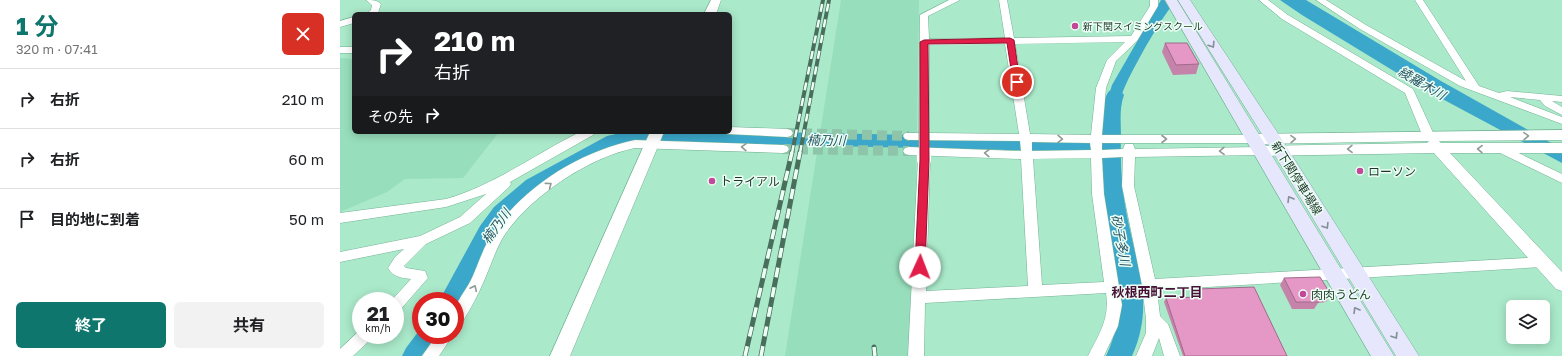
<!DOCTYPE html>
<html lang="ja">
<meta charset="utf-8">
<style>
:root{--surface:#fff;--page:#f2f2f2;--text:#202124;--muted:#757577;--line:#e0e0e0;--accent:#0f766e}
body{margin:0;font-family:"Golos Text","Noto Sans JP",sans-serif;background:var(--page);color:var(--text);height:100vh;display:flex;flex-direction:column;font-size:15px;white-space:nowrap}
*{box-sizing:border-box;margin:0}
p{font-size:13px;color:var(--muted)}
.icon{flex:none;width:22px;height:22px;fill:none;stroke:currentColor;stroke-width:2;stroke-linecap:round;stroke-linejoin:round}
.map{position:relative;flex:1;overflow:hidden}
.side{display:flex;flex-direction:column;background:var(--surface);width:340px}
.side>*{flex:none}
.guide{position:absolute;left:12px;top:12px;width:380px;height:122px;border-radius:6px;box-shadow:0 2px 10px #0003;background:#202124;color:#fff;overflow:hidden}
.tools{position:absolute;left:1166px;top:300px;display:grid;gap:8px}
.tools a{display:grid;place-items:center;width:44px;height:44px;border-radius:6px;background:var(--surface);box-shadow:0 2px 10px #0003;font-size:20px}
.speed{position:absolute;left:12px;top:292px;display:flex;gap:8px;font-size:20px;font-weight:700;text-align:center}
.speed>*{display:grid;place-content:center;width:52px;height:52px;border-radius:50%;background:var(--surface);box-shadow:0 2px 10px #0003;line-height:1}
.speed small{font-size:10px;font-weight:400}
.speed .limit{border:6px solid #d22;background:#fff;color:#111}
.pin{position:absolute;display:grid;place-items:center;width:34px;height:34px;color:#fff;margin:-17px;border:2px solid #fff;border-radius:50%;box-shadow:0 1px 4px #0007}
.me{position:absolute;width:44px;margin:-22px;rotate:2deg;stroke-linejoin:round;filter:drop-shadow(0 0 3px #0008)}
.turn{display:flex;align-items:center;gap:14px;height:84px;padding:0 16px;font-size:18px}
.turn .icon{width:52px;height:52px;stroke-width:2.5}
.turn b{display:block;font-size:28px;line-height:34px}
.then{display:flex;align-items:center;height:38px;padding:0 16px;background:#0003;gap:8px;font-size:15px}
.round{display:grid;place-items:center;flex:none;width:42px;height:42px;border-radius:6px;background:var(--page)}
.head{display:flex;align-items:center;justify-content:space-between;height:68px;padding:0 16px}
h1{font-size:24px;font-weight:700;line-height:30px;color:var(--accent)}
.action{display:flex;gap:8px;margin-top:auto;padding:8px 16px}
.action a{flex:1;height:46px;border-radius:6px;background:var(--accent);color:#fff;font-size:16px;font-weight:700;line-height:46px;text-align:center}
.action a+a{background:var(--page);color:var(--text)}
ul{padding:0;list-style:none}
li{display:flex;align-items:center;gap:12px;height:60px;padding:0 16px;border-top:1px solid var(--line)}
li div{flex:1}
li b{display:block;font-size:15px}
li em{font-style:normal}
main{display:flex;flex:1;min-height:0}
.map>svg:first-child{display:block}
</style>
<main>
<section class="side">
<div class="head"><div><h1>1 分</h1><p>320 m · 07:41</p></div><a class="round" style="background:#d93025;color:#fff"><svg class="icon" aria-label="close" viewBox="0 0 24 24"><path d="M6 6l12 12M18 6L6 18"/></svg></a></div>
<ul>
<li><svg class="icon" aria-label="right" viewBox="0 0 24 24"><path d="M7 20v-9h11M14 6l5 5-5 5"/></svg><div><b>右折</b></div><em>210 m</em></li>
<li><svg class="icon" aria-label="right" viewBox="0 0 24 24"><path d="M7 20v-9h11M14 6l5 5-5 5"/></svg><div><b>右折</b></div><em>60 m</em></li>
<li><svg class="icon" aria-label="arrive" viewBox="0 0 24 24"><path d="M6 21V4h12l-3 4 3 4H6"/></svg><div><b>目的地に到着</b></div><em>50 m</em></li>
</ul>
<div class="action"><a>終了</a><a>共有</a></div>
</section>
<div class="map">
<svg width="1222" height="356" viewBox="0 0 1222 356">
<rect width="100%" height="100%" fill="#aae9ca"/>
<g fill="#97debc">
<polygon points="501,0 579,0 575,254 570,356 445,356"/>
<polygon points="0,58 14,59 14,132 159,132 123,178 65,179 47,192 0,212"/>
</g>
<g fill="#3ba7ca">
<path d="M821,0H837C824,14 816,30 806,46C792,72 778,94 775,123L763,121L765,108L772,85Z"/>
<polygon points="940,0 966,0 1101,81 1222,149 1222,163 1080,87 962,15"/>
</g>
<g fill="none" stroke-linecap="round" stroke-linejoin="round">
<g fill="#3ba7ca" fill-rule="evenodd">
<path d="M775,89L781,91L784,95C779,109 781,123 781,137C780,164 782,190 787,216C797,267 815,305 792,356H766C788,309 776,279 767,231C763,205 760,179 761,152L307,142L281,146C245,166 195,188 169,220C148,246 136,279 121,308L115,310V301H99L140,226L154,207L186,180L267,136L284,132L390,131L761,139C762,123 759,105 769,91Z"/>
<polygon points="81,328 81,335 104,335 91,356 62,356 66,348"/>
</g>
<g stroke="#8ec5aa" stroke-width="10" stroke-dasharray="10 5" stroke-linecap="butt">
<polyline points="447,133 569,136"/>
<polyline points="443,149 569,151"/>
</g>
<g stroke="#75b295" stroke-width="1">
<g id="minor">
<path d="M26,0C32,0 37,0 41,4L38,13L26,14L31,10L32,5Z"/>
<path d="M609,0H620L588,16L589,39L665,38L659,0H667L674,38L791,36L810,6V0H818V6L797,41L776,61L766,88L762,135H914L918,136L920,139L918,142L914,143H762V150L783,149L785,144H793L795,149L921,147L925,148L927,151L925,154L921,155L795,157L794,186L815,279L1202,257L1207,258L1209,262L1207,266L1202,267L817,290L820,316L828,324L840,356H824L819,338L812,356H796L806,333V319L802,285L782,186L783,157L762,158L764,194L782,305L778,326L764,356H748C759,334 770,319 766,293L585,303L584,356H568L578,160L580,157H588L590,160L586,291L688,286L681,159L569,155L565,154L563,151L565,148L569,147L681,151L680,141L569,140L565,139L563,136L565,133H579L580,15ZM785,42L767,60L756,88L751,135L690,134L675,44ZM665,44L679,134L589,133V45ZM692,142L750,143L751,150L692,151ZM751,158L752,194L764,282L702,285L693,159Z"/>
<polygon points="919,0 928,0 948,15 1073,89 1095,137 1093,140 1085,140 1083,137 1065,93 942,19"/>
<polygon points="976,0 986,0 1026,25 1126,81 1075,0 1083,0 1139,86 1159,93 1167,91 1222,96 1222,102 1212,101 1222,107 1222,115 1205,106 1200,100 1170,97 1222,117 1222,124 1120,86 1020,29"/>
<polygon points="14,17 14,23 0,27 0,21"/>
<rect x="0" y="47" width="14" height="6"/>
<polygon points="390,127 447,129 451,130 453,133 451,136 447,137 386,134 385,132 390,132"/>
<path d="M240,132H255L253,135L170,182L171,184L169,187L130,223L86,244L64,266L66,268L85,271L88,278L60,310L55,312V301H51L71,279C62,278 53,277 48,268L55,257L64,249L0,262V252L80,236L120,217L146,194L106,207L0,223V213L106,199C155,185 195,154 240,132Z"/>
<path d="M295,140L443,145L447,146L449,149L447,152L443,153L295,148C249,157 187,198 162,239C155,252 150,267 144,281C138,295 131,308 123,321L120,326L115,328C115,322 114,316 115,310C117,300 126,290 131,280C139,263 144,244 156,228C188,184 242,151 295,140Z"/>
<polygon points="1162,145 1222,174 1222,183 1158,152 1156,149 1158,146"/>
<polygon points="20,330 21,330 21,335 32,335 30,340 13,356 0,356 0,349"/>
<polygon points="97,335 113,335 99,356 82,356"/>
</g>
</g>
<g stroke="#75b295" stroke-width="1">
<g id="tertiary">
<polygon points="371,0 381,0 376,14 364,14"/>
<polygon points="1222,130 1222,140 1099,141 1101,143 1222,143 1222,153 1110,153 1222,272 1222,291 1216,289 1094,153 921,156 916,154 914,151 916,148 921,146 1087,143 1089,141 914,144 909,142 907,139 909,136 914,134"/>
<polygon points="310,132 324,132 230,356 210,356"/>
</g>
</g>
<g stroke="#75b295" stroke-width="1">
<g id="secondary">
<polygon points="825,0 837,0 1054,356 1031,356"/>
<polygon points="838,0 850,0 939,135 1079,356 1056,356 925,139"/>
</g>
</g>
<use href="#minor" fill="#fff" fill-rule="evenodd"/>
<use href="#tertiary" fill="#fff" fill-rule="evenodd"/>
<use href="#secondary" fill="#e6e7fd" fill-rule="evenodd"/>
<g stroke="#496e5c" stroke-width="4">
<g id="rail-far1">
<polyline points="452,153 483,0"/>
<polyline points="460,153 489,0"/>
</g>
</g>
<g stroke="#496e5c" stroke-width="5">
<g id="rail">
<polyline points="534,347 535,356"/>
<polyline points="405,356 452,152"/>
<polyline points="421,356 460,152"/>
</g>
</g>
<use href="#rail-far1" stroke="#edfff5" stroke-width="2.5" stroke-dasharray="8" stroke-linecap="butt"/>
<use href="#rail" stroke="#edfff5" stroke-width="3.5" stroke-dasharray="10" stroke-linecap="butt"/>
<g stroke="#75b295" stroke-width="11" stroke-linecap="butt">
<polyline id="minor-bridge-far1" points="584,132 584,153"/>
</g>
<g stroke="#75b295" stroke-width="14" stroke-linecap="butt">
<polyline id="minor-bridge" points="584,152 584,160"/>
</g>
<use href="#minor-bridge-far1" stroke="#fff" stroke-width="10"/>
<use href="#minor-bridge" stroke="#fff" stroke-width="14"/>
</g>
<g fill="#c583aa">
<polygon points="825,43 859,64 856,74 833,75 822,52"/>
<polygon points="944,278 991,295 986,302 978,303 974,309 952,309 940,285"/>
<polygon points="857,289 947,356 843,356 824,302 826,298 857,297 855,293"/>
</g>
<g fill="#e598c6" stroke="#a06a8b">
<polygon points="825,43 847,43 859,64 836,65"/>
<polygon points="980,277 991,295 977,296 979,302 956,302 944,278"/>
<polygon points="914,287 947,356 845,356 826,298 860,297 857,289"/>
</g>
<defs><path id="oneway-chevron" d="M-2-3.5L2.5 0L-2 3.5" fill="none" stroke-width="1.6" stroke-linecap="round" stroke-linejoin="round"/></defs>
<g stroke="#828e94">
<use href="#oneway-chevron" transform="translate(872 45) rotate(57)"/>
<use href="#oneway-chevron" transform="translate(950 199) rotate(-121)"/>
<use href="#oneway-chevron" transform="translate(986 226) rotate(58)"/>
<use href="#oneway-chevron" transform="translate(1016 310) rotate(-121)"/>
<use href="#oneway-chevron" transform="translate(1055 336) rotate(58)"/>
</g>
<g stroke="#8e9a94">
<use href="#oneway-chevron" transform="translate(1186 136) rotate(-1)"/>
<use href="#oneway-chevron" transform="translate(720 139) rotate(1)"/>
<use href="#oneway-chevron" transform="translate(824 139)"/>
<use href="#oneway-chevron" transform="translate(953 139) rotate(-1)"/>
<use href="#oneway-chevron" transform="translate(404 147) rotate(-178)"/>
<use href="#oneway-chevron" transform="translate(1010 149) rotate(179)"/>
<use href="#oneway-chevron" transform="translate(1140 149) rotate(-179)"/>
<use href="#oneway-chevron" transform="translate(882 151) rotate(179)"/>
<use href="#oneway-chevron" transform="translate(647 153) rotate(-178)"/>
<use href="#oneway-chevron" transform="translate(209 185) rotate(-37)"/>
<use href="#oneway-chevron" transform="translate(134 288) rotate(-64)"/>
</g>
<polygon fill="#e11d48" stroke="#92132f" points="670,38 674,40 680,82 677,85 673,82 667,43 588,44 589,160 585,267 584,270 576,270 575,267 580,160 580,42 584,40"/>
<g fill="#c24799" stroke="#edfff5" stroke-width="1.5">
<circle cx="735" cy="26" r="4"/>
<circle cx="1020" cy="171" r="4"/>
<circle cx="372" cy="181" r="4"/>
<circle cx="963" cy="294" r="4"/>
</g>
<g text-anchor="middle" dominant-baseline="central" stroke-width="3" stroke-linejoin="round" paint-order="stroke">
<g font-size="10" fill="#1d362a" stroke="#edfff5" text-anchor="start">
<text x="743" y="26">新下関スイミングスクール</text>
</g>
<g font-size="12" fill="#1d362a" stroke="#edfff5" text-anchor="start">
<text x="1028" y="171">ローソン</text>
<text x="380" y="181">トライアル</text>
<text x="971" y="294">肉肉うどん</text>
</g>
<g font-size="12" fill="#1d362a" stroke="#edfff5">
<text transform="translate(957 178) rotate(58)">新下関停車場線</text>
</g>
<g font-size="13" font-style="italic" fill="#285565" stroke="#edfff5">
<text transform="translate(1082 83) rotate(30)">綾羅木川</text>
<text transform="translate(486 140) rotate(1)">楠乃川</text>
<text transform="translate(156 226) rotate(-54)">楠乃川</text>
<text transform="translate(781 240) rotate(79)">砂子多川</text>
</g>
<g font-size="13" font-weight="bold" fill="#490f37" stroke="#edfff5">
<text x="817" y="292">秋根西町二丁目</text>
</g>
</g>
</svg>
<div class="tools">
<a><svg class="icon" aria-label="layers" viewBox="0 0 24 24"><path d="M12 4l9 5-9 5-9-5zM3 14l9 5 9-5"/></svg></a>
</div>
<div class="speed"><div>21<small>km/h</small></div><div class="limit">30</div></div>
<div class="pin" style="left:677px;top:82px;background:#d93025"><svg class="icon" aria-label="arrive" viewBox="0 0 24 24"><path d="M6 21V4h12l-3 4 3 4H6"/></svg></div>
<svg class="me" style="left:580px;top:267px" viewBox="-20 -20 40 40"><circle r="19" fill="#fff"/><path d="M0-13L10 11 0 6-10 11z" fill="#e11d48"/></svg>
<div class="guide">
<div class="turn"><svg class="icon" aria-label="right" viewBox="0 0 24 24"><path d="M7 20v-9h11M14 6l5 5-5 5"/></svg><div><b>210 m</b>右折</div></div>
<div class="then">その先<svg class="icon" aria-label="right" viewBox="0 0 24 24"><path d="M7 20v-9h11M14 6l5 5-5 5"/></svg></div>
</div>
</div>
</main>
